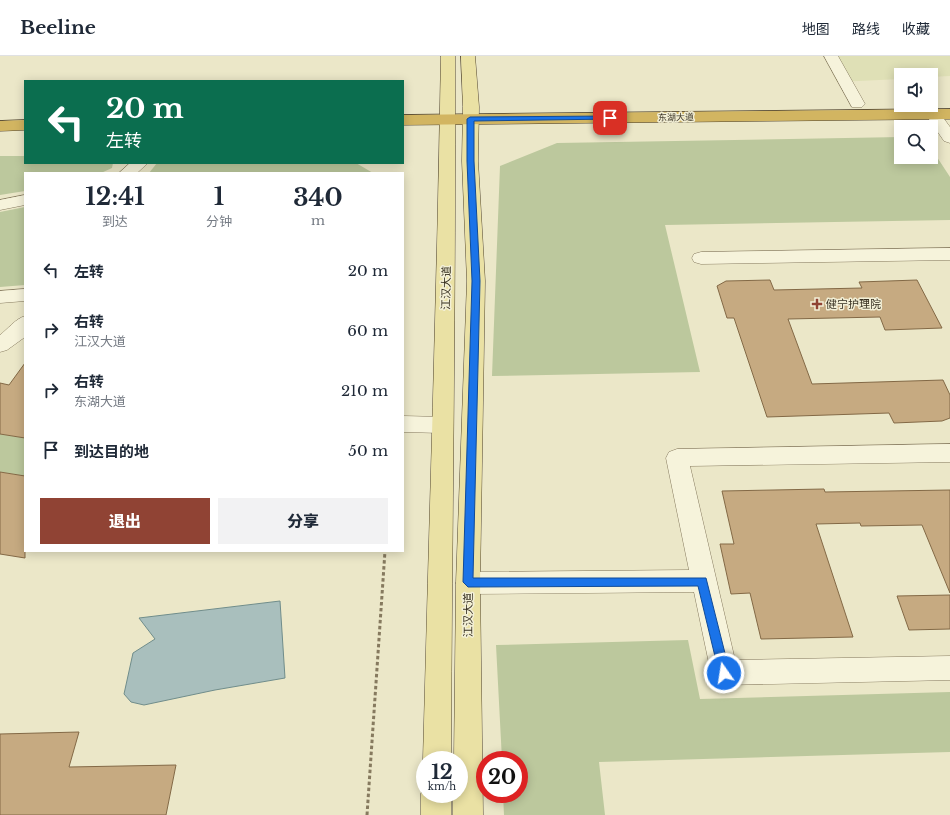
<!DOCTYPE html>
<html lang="zh">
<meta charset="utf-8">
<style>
:root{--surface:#fff;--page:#f2f2f3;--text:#1f2937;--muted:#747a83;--line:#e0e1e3;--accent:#904334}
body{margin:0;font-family:"Libre Baskerville","Noto Sans SC",serif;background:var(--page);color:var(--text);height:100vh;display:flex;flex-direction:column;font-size:15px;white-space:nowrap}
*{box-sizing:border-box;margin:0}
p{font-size:13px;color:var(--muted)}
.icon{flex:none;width:22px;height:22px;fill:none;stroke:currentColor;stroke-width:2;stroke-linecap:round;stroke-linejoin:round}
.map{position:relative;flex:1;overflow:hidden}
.drawer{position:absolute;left:24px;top:116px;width:380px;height:380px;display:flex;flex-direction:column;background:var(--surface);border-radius:0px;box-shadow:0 2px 10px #0003}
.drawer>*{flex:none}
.top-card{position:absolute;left:24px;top:24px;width:380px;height:84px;border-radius:0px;box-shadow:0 2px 10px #0003;background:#0b6e4f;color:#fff;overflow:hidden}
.controls{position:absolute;left:894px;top:12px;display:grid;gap:8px}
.controls a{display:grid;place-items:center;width:44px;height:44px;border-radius:0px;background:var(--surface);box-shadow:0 2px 10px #0003;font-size:20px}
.speed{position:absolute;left:416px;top:695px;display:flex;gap:8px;font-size:20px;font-weight:700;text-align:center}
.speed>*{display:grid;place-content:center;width:52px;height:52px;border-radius:50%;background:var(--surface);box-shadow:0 2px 10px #0003;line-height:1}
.speed small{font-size:10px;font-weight:400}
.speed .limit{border:6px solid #d22;background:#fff;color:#111}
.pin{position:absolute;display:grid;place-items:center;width:34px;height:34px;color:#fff;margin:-17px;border-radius:8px;box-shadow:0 2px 6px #0006}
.me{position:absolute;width:44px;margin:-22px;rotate:347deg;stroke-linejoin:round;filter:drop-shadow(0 0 3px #0008)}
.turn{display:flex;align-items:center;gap:14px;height:84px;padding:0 16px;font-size:18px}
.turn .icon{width:52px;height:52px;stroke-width:2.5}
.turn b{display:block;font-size:28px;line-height:34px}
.eta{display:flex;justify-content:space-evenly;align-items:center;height:68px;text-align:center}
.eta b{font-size:24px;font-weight:800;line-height:28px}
.button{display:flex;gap:8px;margin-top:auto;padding:8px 16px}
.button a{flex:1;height:46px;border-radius:0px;background:var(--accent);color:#fff;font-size:16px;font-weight:800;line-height:46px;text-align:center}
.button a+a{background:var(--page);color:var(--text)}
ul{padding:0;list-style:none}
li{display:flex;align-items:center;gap:12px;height:60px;padding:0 16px}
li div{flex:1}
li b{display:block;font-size:15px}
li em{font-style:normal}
header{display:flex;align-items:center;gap:24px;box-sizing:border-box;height:56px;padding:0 20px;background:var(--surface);border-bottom:1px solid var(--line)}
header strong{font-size:19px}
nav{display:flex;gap:22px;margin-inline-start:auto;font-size:14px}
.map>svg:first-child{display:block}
</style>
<header>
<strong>Beeline</strong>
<nav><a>地图</a><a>路线</a><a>收藏</a></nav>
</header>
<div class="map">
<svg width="950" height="759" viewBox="0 0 950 759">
<rect width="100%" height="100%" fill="#ebe7c8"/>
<polygon fill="#dfe0b6" points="824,0 950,0 950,20 931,21 931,19 901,19 901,23 837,26"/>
<g fill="#bcc89d">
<polygon points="901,81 901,101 931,101 931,92 950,121 950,164 665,169 700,316 492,320 500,110 557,87"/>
<polygon points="0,100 25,100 25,107 113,107 112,112 101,117 25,117 25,135 0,139"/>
<polygon points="157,107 356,107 373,117 149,117"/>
<polygon points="25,151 25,229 0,231 0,156"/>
<polygon points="0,378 25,382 25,420 0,416"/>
<polygon points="688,584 700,643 950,636 950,696 599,706 605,759 504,759 503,738 519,738 519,704 502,704 496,589"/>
</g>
<polygon fill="#a9bfbd" stroke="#708d8b" points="280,545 285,622 215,634 144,649 131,646 124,638 133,597 155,583 139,562"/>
<g fill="#c6aa81" stroke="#836946">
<polygon points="770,224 774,234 862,232 859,226 917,224 942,272 885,274 880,261 788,263 812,328 943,324 950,339 950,362 942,365 894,367 889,357 767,361 734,262 727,262 717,230 726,225"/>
<polygon points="25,307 25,382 0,378 0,327 9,329"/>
<polygon points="0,416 25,420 25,502 0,498"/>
<polygon points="824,433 825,436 950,434 950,537 922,469 861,470 860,467 816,468 853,581 761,583 750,537 731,538 720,488 734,488 722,435"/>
<polygon points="950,539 950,573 909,574 897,540"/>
<polygon points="79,676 69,711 176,709 166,759 0,759 0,678"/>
</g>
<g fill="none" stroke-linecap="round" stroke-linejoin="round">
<g stroke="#867a5f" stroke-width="1">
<g id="minor">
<polygon points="824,0 838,0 865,48 862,51 852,51"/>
<polygon points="934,54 939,56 950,71 950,87 944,85 926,59 929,56"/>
<polygon points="130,107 148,107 137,117 119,117"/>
<polygon points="25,139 25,149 0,154 0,144"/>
<polygon points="950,192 950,204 701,208 694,206 692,202 694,198 701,196"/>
<polygon points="25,233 25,245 0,247 0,235"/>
<path d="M25,260V281L7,294L0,296V279C8,273 15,263 25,260Z"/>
<polygon points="403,360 442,361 450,363 453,369 450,375 442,377 403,376"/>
<polygon points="950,388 950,406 690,410 735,604 950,600 950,624 724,629 715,626 711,617 694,536 468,538 459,535 456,527 459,519 468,516 689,514 666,402 669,396 677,393"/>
</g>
</g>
<g stroke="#544832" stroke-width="1">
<g id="major">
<path d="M441,0H455C456,235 452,469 451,704H425V709L423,704C429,469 437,235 441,0Z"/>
<polygon points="461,0 475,0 479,51 478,105 485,225 480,527 483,759 453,759 453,738 459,738 459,704 454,704 456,527 467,225 462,105 463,51"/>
<polygon points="425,729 425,738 451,738 451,759 421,759 421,738"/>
</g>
</g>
<g stroke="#544832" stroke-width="1">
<g id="highway">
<polygon points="950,53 950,63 403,69 403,59"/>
<polygon points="25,64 25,74 0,75 0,65"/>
</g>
</g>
<polyline stroke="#867a5f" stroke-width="3" stroke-dasharray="3.5 2.5" stroke-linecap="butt" points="367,759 385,495"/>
<use href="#minor" fill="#f6f3db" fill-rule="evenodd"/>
<use href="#major" fill="#eae1a4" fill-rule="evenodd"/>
<use href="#highway" fill="#d2b561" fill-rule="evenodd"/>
</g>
<polygon fill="#1a73e8" stroke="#114b97" points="610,60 612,60 612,63 474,65 474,105 480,225 473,522 706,522 730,617 728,620 724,622 720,620 719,617 698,530 468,531 463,526 472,225 467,105 467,63 470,61"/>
<path fill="#904334" stroke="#f3f0d7" stroke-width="1.5" d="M815 242h4v4h4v4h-4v4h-4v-4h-4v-4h4z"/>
<g text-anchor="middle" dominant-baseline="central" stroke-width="3" stroke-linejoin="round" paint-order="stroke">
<g font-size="9" fill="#373021" stroke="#f3f0d7">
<text transform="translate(676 61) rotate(-1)">东湖大道</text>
</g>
<g font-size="11" fill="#373021" stroke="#f3f0d7">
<text transform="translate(446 232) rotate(-89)">江汉大道</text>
<text transform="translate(468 559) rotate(-90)">江汉大道</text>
</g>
<g font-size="11" fill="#373021" stroke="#f3f0d7" text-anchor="start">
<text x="826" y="248">健宁护理院</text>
</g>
</g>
</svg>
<div class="controls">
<a><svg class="icon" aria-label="sound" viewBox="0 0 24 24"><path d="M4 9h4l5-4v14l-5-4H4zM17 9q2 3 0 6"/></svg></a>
<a><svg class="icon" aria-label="search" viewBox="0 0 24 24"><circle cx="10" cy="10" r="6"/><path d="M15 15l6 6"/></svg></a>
</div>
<div class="speed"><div>12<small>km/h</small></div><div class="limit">20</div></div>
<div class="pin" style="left:610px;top:62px;background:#d93025"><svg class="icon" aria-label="arrive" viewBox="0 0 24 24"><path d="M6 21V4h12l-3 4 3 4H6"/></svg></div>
<svg class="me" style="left:724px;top:617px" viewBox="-20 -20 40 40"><circle r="17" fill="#1a73e8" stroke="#fff" stroke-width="3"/><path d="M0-11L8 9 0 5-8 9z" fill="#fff"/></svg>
<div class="top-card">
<div class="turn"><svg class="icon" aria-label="left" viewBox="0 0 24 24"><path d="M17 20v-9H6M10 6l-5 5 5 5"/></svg><div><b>20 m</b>左转</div></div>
</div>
<section class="drawer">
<div class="eta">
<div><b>12:41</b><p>到达</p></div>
<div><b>1</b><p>分钟</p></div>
<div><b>340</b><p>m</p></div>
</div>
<ul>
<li><svg class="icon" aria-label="left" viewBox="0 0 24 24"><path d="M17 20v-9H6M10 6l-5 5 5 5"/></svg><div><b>左转</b></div><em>20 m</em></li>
<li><svg class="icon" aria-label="right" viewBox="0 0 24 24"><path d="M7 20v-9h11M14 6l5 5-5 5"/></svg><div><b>右转</b><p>江汉大道</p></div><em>60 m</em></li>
<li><svg class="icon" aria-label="right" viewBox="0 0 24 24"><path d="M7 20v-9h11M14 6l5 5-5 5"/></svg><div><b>右转</b><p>东湖大道</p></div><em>210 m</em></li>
<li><svg class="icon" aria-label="arrive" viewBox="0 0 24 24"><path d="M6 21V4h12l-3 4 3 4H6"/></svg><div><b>到达目的地</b></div><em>50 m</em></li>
</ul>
<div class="button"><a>退出</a><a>分享</a></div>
</section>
</div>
